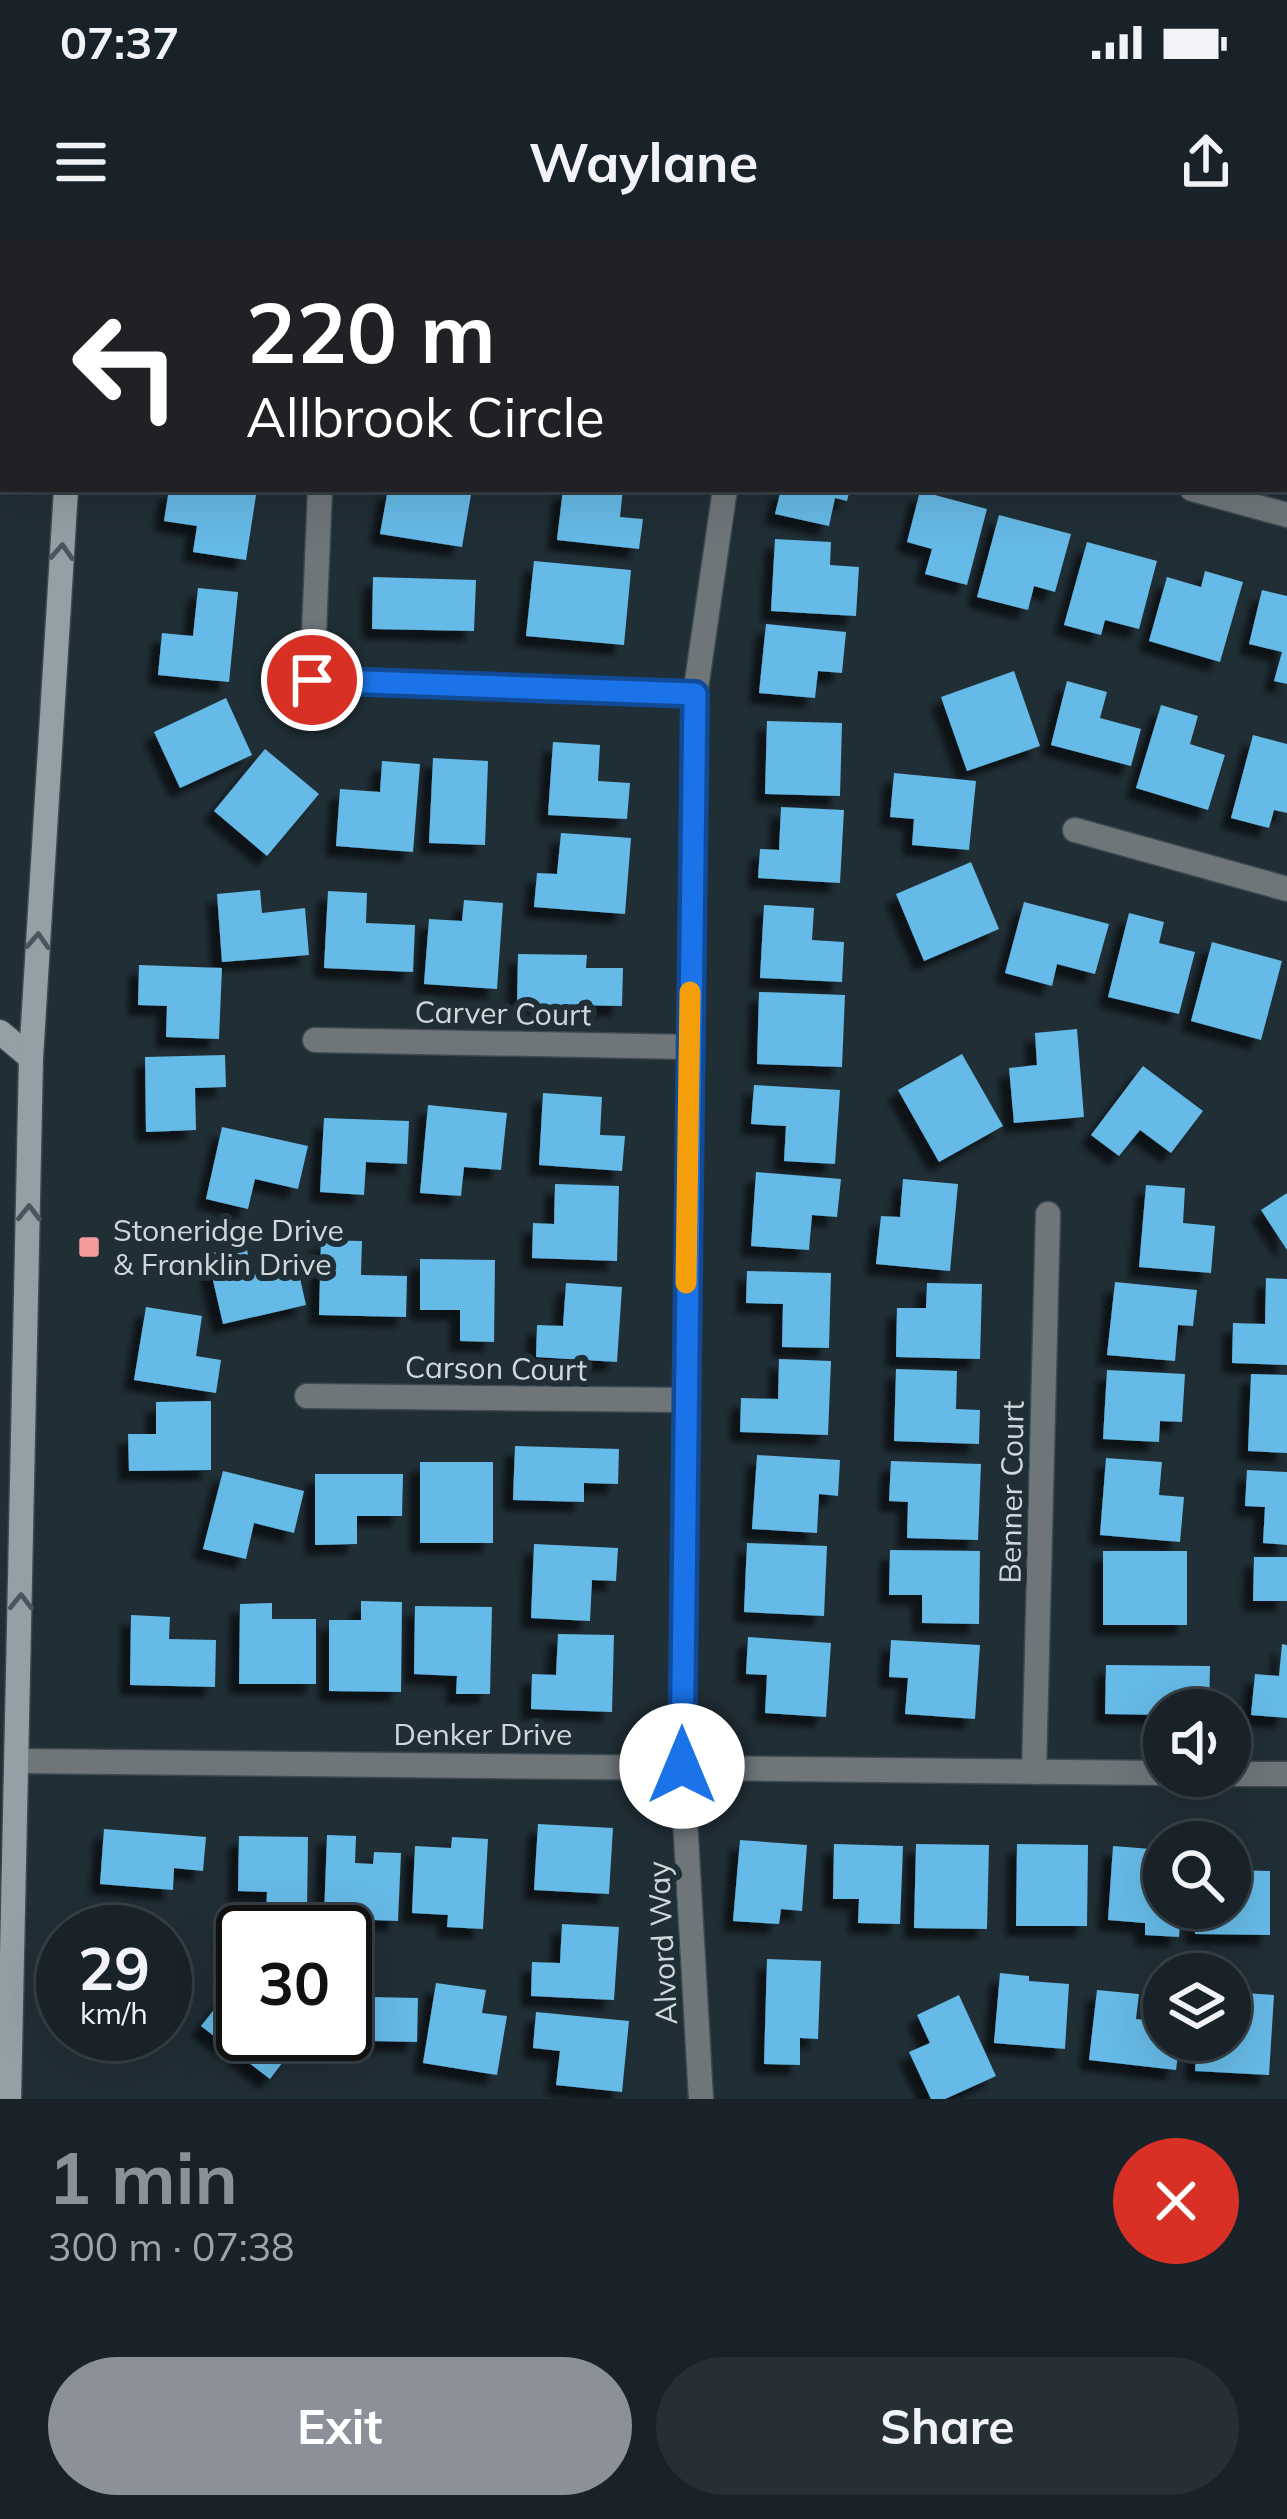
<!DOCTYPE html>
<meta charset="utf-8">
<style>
:root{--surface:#182228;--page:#252f34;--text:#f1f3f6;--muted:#9fa4a8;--line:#363f45;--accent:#8c9099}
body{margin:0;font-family:Mulish,sans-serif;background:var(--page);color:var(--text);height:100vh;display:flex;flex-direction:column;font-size:45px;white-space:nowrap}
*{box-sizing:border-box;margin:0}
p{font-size:39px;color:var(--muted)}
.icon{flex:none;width:66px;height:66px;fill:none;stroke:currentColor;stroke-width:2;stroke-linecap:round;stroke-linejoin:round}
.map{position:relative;height:1859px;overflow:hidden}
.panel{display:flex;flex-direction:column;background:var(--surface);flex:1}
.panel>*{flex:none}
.guide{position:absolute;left:0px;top:0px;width:1287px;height:252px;box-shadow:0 12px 48px #0002,0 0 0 3px var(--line);background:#202124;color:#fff;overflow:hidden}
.controls{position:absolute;left:1143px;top:1449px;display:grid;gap:24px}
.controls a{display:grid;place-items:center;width:108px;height:108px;border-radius:50%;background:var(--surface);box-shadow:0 12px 48px #0002,0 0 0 3px var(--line);font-size:60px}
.speed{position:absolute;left:36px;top:1665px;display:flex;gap:24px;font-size:60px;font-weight:700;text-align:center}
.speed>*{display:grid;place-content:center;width:156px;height:156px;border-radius:50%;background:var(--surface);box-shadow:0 12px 48px #0002,0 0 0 3px var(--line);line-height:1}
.speed small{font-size:30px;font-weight:400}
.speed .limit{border:6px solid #111;border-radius:18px;background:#fff;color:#111}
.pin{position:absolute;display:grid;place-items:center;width:102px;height:102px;color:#fff;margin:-51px;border:6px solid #fff;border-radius:50%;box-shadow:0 3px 12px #0007}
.me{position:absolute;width:132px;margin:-66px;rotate:0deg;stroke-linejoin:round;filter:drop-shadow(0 0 9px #0008)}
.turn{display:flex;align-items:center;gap:42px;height:252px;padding:0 48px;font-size:54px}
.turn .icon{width:156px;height:156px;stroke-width:2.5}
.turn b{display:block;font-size:84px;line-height:102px}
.round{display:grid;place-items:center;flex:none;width:126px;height:126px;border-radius:63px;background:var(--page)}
.head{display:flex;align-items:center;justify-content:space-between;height:204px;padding:0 48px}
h1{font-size:72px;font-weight:700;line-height:90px;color:var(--accent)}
.cta{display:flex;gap:24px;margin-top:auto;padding:24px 48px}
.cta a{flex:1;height:138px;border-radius:72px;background:var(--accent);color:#fff;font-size:48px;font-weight:700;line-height:138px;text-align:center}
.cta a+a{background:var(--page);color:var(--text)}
.status{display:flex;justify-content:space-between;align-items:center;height:84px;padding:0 60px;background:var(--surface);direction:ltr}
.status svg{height:33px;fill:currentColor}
header{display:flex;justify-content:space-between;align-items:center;height:156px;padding:0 48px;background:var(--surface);font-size:54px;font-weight:700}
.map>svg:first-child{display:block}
</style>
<div class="status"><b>07:37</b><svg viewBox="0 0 49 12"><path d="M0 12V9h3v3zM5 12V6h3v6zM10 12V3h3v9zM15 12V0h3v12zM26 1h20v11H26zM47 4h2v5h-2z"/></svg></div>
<header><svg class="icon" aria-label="menu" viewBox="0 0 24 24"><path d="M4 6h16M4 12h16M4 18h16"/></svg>Waylane<svg class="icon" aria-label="share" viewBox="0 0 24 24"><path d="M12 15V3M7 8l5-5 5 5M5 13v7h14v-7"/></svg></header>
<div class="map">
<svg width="1287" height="1859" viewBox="0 0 1287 1859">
<defs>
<filter id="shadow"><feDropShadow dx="-10" dy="10" stdDeviation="3" flood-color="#0009"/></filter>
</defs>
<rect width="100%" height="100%" fill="#202e36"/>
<g fill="#66bae7" filter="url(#shadow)">
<polygon points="169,249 257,249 246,320 193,312 197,286 164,281"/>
<polygon points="388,249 472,249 462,307 380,294"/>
<polygon points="563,249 623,249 620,277 643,279 639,309 557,300"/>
<polygon points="781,249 850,249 847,261 835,258 829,286 775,274"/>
<polygon points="920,251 987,269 967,345 925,334 932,309 907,302"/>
<polygon points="999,275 1071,294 1055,352 1034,346 1028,370 977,357"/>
<polygon points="775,299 831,302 830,325 859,327 856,376 771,371"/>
<polygon points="1087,302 1157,321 1139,389 1105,380 1101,395 1064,385"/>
<polygon points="534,321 631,330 624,405 526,396"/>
<polygon points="1205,331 1243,342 1220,422 1149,401 1167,337 1201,347"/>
<polygon points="373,337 476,340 474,391 372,389"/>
<polygon points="198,348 238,352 229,442 158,435 162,393 193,396"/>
<polygon points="1262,350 1287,356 1287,444 1274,441 1282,412 1249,404"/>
<polygon points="766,384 846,392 842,433 818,431 815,458 759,453"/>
<polygon points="1014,431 1040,506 967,531 941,457"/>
<polygon points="1067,441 1107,452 1100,478 1141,489 1131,526 1051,505"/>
<polygon points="226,458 252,515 180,548 154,492"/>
<polygon points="1161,465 1198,476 1190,504 1225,515 1208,570 1136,548"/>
<polygon points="767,481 842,483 840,556 765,554"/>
<polygon points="1253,495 1287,504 1287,573 1274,570 1269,588 1231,578"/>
<polygon points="553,502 600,505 598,541 630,543 627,579 548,575"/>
<polygon points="265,509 319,554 267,616 214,571"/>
<polygon points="433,518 488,521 485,605 429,603"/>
<polygon points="382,521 420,524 413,612 336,606 340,549 380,552"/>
<polygon points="894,533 976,541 969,610 912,605 914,579 890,577"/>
<polygon points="781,567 844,570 840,643 758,638 760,609 779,610"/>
<polygon points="561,593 631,598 625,674 534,667 537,633 557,634"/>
<polygon points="971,622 999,689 924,721 896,654"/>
<polygon points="260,650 262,673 305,668 309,715 222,722 217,654"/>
<polygon points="328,651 367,653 366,683 415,685 413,732 324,728"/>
<polygon points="464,660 503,663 497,749 424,744 429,679 462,681"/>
<polygon points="1024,662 1109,684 1095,734 1057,724 1052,746 1005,733"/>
<polygon points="764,665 814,668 812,700 844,702 842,742 760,738"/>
<polygon points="1129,673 1164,682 1159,703 1195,712 1179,774 1108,757"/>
<polygon points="1212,702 1282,721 1261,800 1191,781"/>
<polygon points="518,714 587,715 586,728 623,728 622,766 517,764"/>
<polygon points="139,725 222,728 219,799 166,797 167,766 138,765"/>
<polygon points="759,752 845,755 842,827 757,824"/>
<polygon points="1077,789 1084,877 1014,883 1009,828 1037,825 1035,793"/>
<polygon points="962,814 1003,886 939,922 898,850"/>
<polygon points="225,815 226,847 195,848 196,890 146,892 145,817"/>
<polygon points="1143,826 1203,871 1171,913 1140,890 1119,916 1091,895"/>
<polygon points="754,845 840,850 835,924 784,921 786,886 751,884"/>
<polygon points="543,853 602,857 600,895 625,896 622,931 539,925"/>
<polygon points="428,865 507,873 501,930 464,927 461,956 420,953"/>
<polygon points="324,878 409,881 407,924 366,922 364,955 320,952"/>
<polygon points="222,887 308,906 298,949 255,939 248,969 206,959"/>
<polygon points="756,932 841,939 837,977 812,975 809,1010 751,1006"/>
<polygon points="903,939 958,944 950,1031 876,1024 881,976 900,977"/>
<polygon points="555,944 619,946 617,1021 532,1018 533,983 554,984"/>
<polygon points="1146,945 1185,948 1183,983 1215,986 1211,1033 1139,1027"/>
<polygon points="1287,953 1287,1010 1261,970"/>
<polygon points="321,1000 362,1001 361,1035 407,1036 406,1077 319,1075"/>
<polygon points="246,1006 253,1035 297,1025 306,1065 223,1084 207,1014"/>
<polygon points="420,1019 495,1020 494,1102 460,1101 460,1070 420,1070"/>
<polygon points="747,1031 831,1033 829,1108 782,1107 783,1064 746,1063"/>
<polygon points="1266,1038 1287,1039 1287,1125 1232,1123 1233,1083 1265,1084"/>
<polygon points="1115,1042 1197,1050 1193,1086 1178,1085 1175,1121 1107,1115"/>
<polygon points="566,1043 622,1047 617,1122 536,1117 537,1085 563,1086"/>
<polygon points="927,1043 982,1044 980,1119 896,1117 897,1068 926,1068"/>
<polygon points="146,1067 202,1076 196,1116 221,1120 216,1153 134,1140"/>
<polygon points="779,1119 831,1121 828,1195 740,1192 741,1158 778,1159"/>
<polygon points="896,1129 957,1131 956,1169 980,1170 979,1204 894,1201"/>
<polygon points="1107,1130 1185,1134 1182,1182 1160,1181 1159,1202 1103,1199"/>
<polygon points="1251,1134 1287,1135 1287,1213 1248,1211"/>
<polygon points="211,1161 211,1230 129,1231 128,1194 156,1194 156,1162"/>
<polygon points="515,1206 619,1209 618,1244 584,1243 584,1262 513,1260"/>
<polygon points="757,1215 840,1220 838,1256 819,1254 817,1293 752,1289"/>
<polygon points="1106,1218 1162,1222 1159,1255 1184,1257 1180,1302 1100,1295"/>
<polygon points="891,1221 981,1224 978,1300 907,1298 908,1262 889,1261"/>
<rect x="420" y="1222" width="73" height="81"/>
<polygon points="1247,1230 1287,1232 1287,1305 1263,1303 1265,1267 1245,1266"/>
<polygon points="223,1231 304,1251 294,1293 254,1283 246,1319 203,1309"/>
<polygon points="315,1234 403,1234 402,1276 357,1276 357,1304 315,1305"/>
<polygon points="747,1303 827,1306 824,1376 744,1372"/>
<polygon points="534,1304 618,1308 616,1341 592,1340 590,1381 531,1378"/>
<polygon points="890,1310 980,1311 979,1384 922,1383 922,1355 889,1355"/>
<rect x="1103" y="1311" width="84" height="74"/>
<polygon points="1254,1317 1287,1317 1287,1361 1253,1361"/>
<polygon points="361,1361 402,1362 401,1452 329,1451 329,1380 361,1380"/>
<polygon points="272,1363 272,1379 316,1379 316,1444 239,1444 240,1364"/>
<polygon points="415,1366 492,1367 490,1454 456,1454 457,1436 414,1434"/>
<polygon points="131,1375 170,1377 169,1399 216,1400 215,1447 130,1445"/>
<polygon points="558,1394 614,1395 612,1472 531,1469 532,1434 556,1435"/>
<polygon points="748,1397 831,1403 826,1477 765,1473 767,1435 746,1434"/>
<polygon points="891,1400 980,1405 975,1479 905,1474 908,1438 889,1437"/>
<polygon points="1282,1404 1287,1405 1287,1478 1251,1475 1255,1434 1279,1436"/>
<polygon points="1106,1425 1210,1426 1209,1470 1164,1470 1164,1475 1105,1474"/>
<polygon points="538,1584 613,1588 609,1654 534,1650"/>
<polygon points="104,1589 206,1597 203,1631 174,1628 173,1650 100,1644"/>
<polygon points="327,1595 356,1596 355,1623 373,1624 374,1612 401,1613 398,1681 324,1678"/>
<polygon points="239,1596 308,1597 307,1675 266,1675 267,1652 238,1651"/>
<polygon points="452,1597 488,1599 483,1689 447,1687 448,1675 412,1673 415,1606 451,1608"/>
<polygon points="740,1600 807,1605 802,1671 781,1669 779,1684 733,1681"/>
<polygon points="834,1604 903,1606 900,1684 858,1683 859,1659 833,1659"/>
<polygon points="916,1604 989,1605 987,1689 914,1688"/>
<polygon points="1017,1604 1088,1605 1087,1686 1016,1686"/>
<polygon points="1113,1606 1164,1610 1164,1668 1181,1668 1179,1697 1145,1695 1145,1683 1108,1680"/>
<polygon points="1230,1630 1270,1631 1270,1695 1195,1694 1195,1668 1230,1668"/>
<polygon points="562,1684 619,1687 614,1760 531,1756 532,1722 560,1723"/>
<polygon points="767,1719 821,1721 818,1799 800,1798 800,1825 764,1824"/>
<polygon points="345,1725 374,1726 373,1757 418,1758 417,1802 330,1800 330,1794 345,1794"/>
<polygon points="1000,1733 1029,1736 1029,1741 1069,1744 1065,1809 994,1803"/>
<polygon points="436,1743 486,1750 482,1773 507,1776 497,1835 423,1823"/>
<polygon points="1097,1750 1139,1754 1136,1779 1164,1782 1164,1800 1180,1800 1176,1830 1089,1820"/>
<polygon points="1230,1752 1274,1755 1269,1835 1195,1831 1197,1800 1230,1800"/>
<polygon points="959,1755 996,1836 945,1859 931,1859 909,1812 930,1803 917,1775"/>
<polygon points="224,1757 243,1772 243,1794 304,1794 270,1839 201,1786"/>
<polygon points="536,1772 629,1781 622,1852 556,1845 560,1811 533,1808"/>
</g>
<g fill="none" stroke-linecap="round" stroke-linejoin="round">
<g stroke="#3c4951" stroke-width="27">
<g id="minor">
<polyline points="365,3 365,0"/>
<polyline points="777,3 778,0"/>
<polyline points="1134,3 1135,0"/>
<polyline points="320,249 312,440 695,455"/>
<polyline points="1192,249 1287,275"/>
<polyline points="1075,590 1287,649"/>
<polyline points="315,800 690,807"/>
<polyline points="307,1156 685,1160"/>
<polyline points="18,1521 1164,1533"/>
<polyline points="1034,1532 1048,974"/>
<polyline points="1230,1534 1287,1534"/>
<polyline points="701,1859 682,1526 695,455 725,249"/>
</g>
</g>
<g stroke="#3c4951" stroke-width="27">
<g id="secondary">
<polyline points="88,3 89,0"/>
<polyline points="0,792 31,818"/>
<polyline points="9,1859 31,818 66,249"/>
</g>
</g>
<use href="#minor" stroke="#6f767a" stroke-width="24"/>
<use href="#secondary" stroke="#94a0a6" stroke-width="24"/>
</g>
<defs><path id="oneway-chevron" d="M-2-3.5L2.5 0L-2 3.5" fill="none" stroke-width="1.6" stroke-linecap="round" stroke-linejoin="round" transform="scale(3)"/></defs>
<g stroke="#49565d">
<use href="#oneway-chevron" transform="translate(62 312) rotate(-87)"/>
<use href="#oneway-chevron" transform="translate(38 701) rotate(-87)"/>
<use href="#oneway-chevron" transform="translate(29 973) rotate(-89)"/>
<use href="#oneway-chevron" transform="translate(21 1362) rotate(-89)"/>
</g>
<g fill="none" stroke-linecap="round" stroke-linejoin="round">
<g stroke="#114b97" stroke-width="30">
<polyline id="route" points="312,440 695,454 682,1526"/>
</g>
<use href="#route" stroke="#1a73e8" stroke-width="21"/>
<polyline stroke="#f59e0b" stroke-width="21" points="686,1043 690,752"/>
</g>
<rect fill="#f59b9e" stroke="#202e36" stroke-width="4.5" x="77" y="995" width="24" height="24" rx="6"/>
<g text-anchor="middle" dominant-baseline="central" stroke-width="12" stroke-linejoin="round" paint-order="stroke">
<g font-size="30" fill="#cfd8dd" stroke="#202e36">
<text transform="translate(503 773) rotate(1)">Carver Court</text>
<text transform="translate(496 1128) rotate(1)">Carson Court</text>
<text transform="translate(1011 1252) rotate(-89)">Benner Court</text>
<text x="483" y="1494">Denker Drive</text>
<text transform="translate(662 1703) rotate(-93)">Alvord Way</text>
</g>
<g font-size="30" fill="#cfd8dd" stroke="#202e36" text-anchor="start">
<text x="113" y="990">Stoneridge Drive<tspan x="113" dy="34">&amp; Franklin Drive</tspan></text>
</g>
</g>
</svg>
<div class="controls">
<a><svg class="icon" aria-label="sound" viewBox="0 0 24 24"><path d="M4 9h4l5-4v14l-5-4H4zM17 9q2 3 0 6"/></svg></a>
<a><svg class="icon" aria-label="search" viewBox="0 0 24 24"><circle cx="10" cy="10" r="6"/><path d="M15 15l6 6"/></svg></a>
<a><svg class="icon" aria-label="layers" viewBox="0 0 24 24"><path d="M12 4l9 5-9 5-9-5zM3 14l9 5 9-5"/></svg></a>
</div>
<div class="speed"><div>29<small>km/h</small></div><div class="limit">30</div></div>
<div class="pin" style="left:312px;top:440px;background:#d93025"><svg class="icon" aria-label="arrive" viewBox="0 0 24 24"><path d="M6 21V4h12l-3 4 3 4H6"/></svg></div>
<svg class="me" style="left:682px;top:1526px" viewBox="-20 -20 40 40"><circle r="19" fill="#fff"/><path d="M0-13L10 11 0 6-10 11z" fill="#1a73e8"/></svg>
<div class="guide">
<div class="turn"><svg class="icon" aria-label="left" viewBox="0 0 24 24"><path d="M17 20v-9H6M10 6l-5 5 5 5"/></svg><div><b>220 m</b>Allbrook Circle</div></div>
</div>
</div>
<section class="panel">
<div class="head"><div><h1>1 min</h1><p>300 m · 07:38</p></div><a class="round" style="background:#d93025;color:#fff"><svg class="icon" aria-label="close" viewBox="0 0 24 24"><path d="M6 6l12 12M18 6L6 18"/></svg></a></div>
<div class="cta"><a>Exit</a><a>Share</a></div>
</section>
